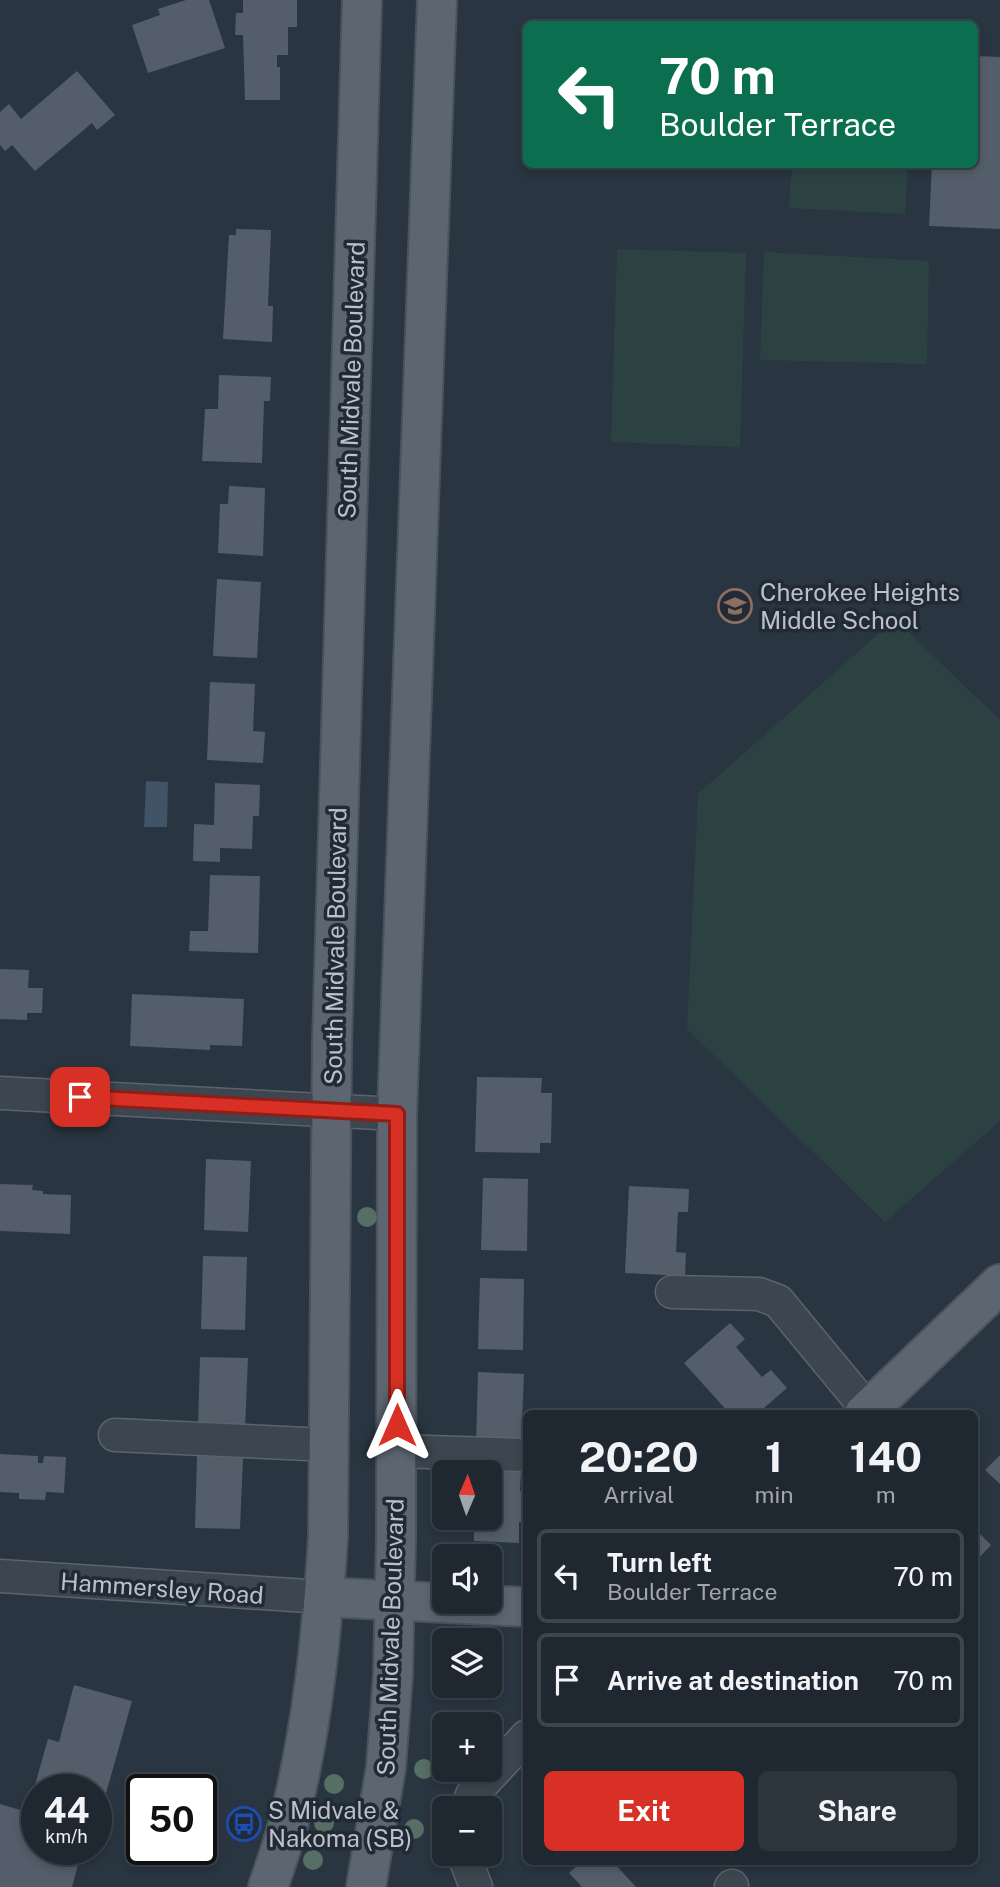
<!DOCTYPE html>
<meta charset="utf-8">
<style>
:root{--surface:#1f2830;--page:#2c343c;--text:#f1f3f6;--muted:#a1a6ab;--line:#3c444c;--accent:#d93025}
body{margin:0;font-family:"Public Sans",sans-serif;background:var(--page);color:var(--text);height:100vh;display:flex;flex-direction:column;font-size:26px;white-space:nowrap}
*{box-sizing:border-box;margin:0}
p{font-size:23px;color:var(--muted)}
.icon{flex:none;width:38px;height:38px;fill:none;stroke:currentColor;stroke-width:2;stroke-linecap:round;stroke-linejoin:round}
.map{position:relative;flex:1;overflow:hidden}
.details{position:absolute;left:523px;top:1410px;width:455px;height:455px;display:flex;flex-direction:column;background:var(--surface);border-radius:10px;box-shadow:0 4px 10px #0003,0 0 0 2px var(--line)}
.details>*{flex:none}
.guide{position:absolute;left:523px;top:21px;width:455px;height:147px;border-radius:10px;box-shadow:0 4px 10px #0003,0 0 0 2px var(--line);background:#0b6e4f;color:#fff;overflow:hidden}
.needle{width:46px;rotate:2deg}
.controls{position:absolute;left:432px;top:1460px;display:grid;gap:14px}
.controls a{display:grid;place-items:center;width:70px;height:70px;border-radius:10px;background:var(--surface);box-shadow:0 4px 10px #0003,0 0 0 2px var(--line);font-size:35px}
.speed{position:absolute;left:21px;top:1774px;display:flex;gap:14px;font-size:35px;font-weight:700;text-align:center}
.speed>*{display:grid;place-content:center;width:91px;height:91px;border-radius:50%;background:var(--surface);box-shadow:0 4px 10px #0003,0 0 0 2px var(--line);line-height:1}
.speed small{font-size:18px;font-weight:400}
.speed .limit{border:4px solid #111;border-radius:10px;background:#fff;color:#111}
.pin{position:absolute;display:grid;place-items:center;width:60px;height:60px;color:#fff;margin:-30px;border-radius:14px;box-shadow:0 4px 10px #0006}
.me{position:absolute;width:77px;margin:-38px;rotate:0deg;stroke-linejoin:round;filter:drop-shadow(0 0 5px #0008)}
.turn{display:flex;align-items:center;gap:24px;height:147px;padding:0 21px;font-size:32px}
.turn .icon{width:91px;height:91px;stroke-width:2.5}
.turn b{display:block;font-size:49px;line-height:60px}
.eta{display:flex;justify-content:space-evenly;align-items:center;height:119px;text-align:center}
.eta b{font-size:42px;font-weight:700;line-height:49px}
.button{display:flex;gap:14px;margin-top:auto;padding:14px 21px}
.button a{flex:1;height:80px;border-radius:10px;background:var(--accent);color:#fff;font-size:28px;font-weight:700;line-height:80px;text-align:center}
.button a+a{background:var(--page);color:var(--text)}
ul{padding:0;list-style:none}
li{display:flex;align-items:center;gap:21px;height:94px;margin:0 14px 10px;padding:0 7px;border:4px solid var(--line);border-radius:10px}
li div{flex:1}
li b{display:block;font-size:26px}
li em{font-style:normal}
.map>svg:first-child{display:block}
</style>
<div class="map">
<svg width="1000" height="1887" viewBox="0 0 1000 1887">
<rect width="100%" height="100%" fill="#293540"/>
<g fill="#2c4242">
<polygon points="792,165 908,165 905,214 789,208"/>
<polygon points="617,249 746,253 740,447 611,442"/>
<polygon points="764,252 929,261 927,364 760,360"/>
<polygon points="895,619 1000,720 1000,1121 885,1222 687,1029 698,794"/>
</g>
<polygon fill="#415367" points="146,781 168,782 167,827 144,827"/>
<g fill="#535e6a">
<polygon points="186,0 209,0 225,48 148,73 132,25 160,15 158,9"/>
<polygon points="243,0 297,0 297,27 288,27 288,55 277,55 277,67 280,67 280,100 245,100 243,35 235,35 236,13 243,13"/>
<polygon points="975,56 1000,57 1000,229 929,226 932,164 975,164"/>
<polygon points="77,71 115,115 97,130 92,123 35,171 12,145 5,151 0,145 0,112 9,104 21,119"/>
<polygon points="236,229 271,230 268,306 273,306 272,342 223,339 229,235 236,235"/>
<polygon points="219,375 271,377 270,401 264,401 262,463 202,461 205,409 218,409"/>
<polygon points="229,486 265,488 263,556 218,553 220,504 228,504"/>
<polygon points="217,579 261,582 257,658 213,656"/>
<polygon points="210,682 255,684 253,731 265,732 263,763 207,760"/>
<polygon points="215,783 260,785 259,816 253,816 252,849 220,848 220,862 193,861 194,824 214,825"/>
<polygon points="210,875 260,876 258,953 189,951 190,931 208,931"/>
<polygon points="0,969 29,970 28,988 43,988 42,1013 27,1013 27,1020 0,1019"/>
<polygon points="132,994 244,999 242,1046 210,1045 210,1050 130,1046"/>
<polygon points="477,1077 542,1078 541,1093 552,1093 551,1143 540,1143 540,1153 475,1152"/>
<polygon points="206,1159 251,1161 248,1232 204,1230"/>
<polygon points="483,1178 528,1179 527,1251 481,1250"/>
<polygon points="0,1184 33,1185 32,1190 43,1191 43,1194 71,1195 70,1234 0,1231"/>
<polygon points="629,1186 689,1189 688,1212 678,1212 676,1252 686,1253 685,1276 625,1273"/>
<polygon points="203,1256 247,1257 245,1330 201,1329"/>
<polygon points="480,1278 524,1279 523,1350 478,1349"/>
<polygon points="730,1323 745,1339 736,1347 762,1377 771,1370 787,1388 757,1414 730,1414 684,1363"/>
<polygon points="200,1357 248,1358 245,1429 198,1427"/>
<polygon points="478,1372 524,1374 521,1445 476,1444"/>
<polygon points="0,1454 38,1456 38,1463 43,1463 44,1456 66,1457 64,1493 46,1492 45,1500 19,1499 19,1493 0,1492"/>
<polygon points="1000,1455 1000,1484 985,1470"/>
<polygon points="197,1456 243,1458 240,1529 195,1528"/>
<polygon points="490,1471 521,1472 520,1491 527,1491 527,1523 519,1522 519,1543 474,1541 474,1517 490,1517"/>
<polygon points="977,1531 991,1545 975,1562 975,1533"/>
<polygon points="74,1685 132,1701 103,1804 96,1802 96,1790 55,1790 35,1785 48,1739 59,1742"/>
<polygon points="0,1804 37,1815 37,1850 82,1850 72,1887 0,1887"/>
<polygon points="581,1862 613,1862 636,1887 582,1887 569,1873"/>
</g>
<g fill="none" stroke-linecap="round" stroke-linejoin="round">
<g stroke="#5b646d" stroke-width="35">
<g id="minor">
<polyline points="0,1093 397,1114"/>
<polyline points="672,1292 759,1294 778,1301 868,1410"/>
<polyline points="115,1435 329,1445"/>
<polyline points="396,1451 527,1455"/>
<polyline points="0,1576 324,1597"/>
<polyline points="467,1808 472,1795 527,1736"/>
<polyline points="463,1853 476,1887"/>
<polyline points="731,1887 732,1886"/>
</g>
</g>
<g stroke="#4a525c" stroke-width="42">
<g id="major">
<polyline points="864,1414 1000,1284"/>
<polyline points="324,1597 527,1607"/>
<path d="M268,1887C275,1867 282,1846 288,1825C312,1731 322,1634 328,1537L332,1043L362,0"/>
<polyline points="366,1887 386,1767 393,1675 396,1538 397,1114 437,0"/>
</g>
</g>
<polyline stroke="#4c5e60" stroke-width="4.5" stroke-dasharray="5 5" stroke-linecap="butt" points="441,1681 444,1684"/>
<use href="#minor" stroke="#3d4650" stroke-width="32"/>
<use href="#major" stroke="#5c6570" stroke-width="38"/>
</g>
<g fill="#566e64">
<circle cx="367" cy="1217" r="10"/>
<circle cx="424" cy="1769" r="10"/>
<circle cx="334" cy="1784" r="10"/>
<circle cx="324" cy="1823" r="10"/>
<circle cx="414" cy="1829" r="10"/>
<circle cx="313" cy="1860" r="10"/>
</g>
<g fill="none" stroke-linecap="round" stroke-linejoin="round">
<g stroke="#8d1f18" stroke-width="18">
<polyline id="route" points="80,1097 397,1114 397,1425"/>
</g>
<use href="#route" stroke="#d93025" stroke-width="12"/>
</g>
<defs>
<g id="school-ring" transform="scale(1.75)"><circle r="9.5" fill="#222b35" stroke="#8d6e63" stroke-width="1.5"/><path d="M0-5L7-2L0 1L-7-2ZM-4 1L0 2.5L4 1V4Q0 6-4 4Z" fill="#8d6e63"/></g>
<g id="bus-ring" transform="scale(1.75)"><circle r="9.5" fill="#222b35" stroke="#1a4fb4" stroke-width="1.5"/><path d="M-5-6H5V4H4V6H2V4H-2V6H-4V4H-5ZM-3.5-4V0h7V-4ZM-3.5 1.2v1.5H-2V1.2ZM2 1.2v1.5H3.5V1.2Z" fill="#1a4fb4"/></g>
</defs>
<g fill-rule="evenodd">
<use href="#school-ring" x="735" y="606"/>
<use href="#bus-ring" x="244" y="1824"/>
</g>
<g text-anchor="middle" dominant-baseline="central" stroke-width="7" stroke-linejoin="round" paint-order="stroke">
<g font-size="24" fill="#bac1ca" stroke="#222b35">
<text transform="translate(351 380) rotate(-88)">South Midvale Boulevard</text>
<text transform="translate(335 946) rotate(-89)">South Midvale Boulevard</text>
<text transform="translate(162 1588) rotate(4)">Hammersley Road</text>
<text transform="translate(390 1637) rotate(-88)">South Midvale Boulevard</text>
</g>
<g font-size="24" fill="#bac1ca" stroke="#222b35" text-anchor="start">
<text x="760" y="592">Cherokee Heights<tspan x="760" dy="28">Middle School</tspan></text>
<text x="268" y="1810">S Midvale &amp;<tspan x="268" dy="28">Nakoma (SB)</tspan></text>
</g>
</g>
</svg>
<div class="controls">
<a><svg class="needle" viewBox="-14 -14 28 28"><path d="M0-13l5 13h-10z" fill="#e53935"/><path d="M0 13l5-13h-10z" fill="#a1a6ab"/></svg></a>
<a><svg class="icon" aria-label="sound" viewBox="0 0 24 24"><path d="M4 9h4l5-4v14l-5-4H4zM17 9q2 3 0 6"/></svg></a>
<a><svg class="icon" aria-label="layers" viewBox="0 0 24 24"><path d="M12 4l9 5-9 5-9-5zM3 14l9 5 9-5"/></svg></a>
<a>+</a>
<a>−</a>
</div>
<div class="speed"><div>44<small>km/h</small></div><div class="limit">50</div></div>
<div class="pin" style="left:80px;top:1097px;background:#d93025"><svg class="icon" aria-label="arrive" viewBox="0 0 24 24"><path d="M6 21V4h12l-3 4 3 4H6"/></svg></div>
<svg class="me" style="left:397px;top:1425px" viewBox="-20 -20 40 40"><path d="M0-17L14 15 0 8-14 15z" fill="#d93025" stroke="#fff" stroke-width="4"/></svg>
<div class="guide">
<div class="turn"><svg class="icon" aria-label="left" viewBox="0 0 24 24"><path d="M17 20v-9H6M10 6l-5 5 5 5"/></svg><div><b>70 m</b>Boulder Terrace</div></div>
</div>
<section class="details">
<div class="eta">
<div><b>20:20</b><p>Arrival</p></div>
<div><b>1</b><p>min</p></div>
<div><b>140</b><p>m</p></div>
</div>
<ul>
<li><svg class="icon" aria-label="left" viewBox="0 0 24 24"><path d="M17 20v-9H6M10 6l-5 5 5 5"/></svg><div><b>Turn left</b><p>Boulder Terrace</p></div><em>70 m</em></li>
<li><svg class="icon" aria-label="arrive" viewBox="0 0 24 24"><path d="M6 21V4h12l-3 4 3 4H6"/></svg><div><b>Arrive at destination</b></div><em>70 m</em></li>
</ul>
<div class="button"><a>Exit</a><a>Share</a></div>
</section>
</div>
